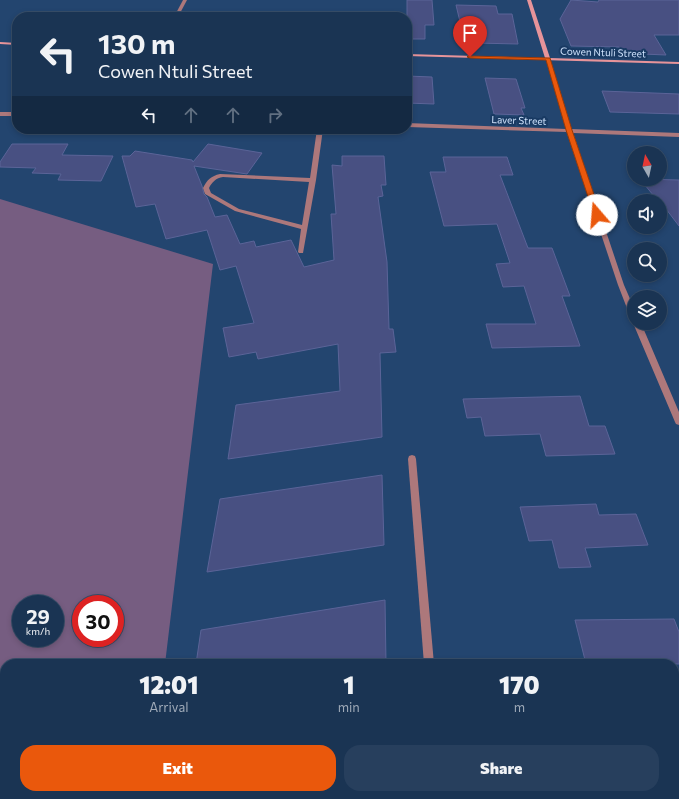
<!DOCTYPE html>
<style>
:root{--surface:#1a3453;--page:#273f5d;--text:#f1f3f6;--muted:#9faab8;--line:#384f6a;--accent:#ea580c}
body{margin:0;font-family:Commissioner,sans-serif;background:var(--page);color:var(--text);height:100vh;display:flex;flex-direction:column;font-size:15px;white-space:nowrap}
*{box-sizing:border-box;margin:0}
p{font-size:13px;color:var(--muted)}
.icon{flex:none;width:22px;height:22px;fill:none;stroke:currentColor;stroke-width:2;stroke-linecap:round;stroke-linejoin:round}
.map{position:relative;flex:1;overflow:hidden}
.sheet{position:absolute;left:0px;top:659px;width:679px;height:140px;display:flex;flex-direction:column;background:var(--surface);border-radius:16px 16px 0 0;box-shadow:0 2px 6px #0003,0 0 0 1px var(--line)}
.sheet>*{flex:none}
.guide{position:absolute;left:12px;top:12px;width:400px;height:122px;border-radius:16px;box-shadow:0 2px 6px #0003,0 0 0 1px var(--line);background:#1a3453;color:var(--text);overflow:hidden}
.needle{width:26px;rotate:351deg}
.fabs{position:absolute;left:627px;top:146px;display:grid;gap:8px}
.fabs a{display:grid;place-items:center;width:40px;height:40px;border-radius:50%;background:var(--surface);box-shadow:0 2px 6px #0003,0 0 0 1px var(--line);font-size:20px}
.speed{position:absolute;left:12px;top:595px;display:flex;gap:8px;font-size:20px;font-weight:700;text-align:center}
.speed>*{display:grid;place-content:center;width:52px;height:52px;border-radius:50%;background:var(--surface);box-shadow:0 2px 6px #0003,0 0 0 1px var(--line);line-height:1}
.speed small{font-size:10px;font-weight:400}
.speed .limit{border:6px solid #d22;background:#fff;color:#111}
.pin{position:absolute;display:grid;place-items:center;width:34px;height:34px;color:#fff;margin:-41px -17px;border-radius:50% 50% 50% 0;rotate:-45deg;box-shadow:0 0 4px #0007}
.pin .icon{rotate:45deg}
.me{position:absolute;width:44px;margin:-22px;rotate:342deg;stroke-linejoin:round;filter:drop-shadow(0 0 3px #0008)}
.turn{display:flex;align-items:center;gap:14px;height:84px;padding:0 20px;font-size:18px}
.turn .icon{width:52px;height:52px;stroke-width:2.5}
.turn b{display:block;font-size:28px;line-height:34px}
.lanes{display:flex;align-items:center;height:38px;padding:0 20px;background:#0003;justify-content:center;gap:20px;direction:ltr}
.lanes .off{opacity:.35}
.eta{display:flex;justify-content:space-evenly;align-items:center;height:68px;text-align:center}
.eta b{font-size:24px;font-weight:800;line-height:28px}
.primary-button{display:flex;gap:8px;margin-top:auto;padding:8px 20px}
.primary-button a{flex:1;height:46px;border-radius:16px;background:var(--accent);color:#fff;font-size:16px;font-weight:800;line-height:46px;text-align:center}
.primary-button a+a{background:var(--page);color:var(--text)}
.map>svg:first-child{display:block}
</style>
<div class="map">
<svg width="679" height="799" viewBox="0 0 679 799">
<rect width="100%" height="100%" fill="#23456f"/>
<path fill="#765d81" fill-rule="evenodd" d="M0,199L213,264L165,664H5V794H149V799H0ZM21,604H55V638H21ZM81,604H115V638H81Z"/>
<g fill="#485082" stroke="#5b6498">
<polygon points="407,0 432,0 434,25 425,25 425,39 407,39"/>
<polygon points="571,0 598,2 599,0 679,0 679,35 654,35 666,55 619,53 619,47 571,46 560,19"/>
<polygon points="456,5 496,6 498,14 512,14 518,44 475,43 473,26 461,26"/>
<polygon points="407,76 432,77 434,104 407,103"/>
<polygon points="485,78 516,79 525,108 521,108 524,115 494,114"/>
<polygon points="602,91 679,94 679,114 610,112"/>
<polygon points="12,144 68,144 62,155 113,156 101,181 58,180 61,174 32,173 36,168 0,167 0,162"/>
<polygon points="208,144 262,153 247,174 194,166 202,186 204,194 207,197 215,217 227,215 240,244 254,241 256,247 291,240 304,267 334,260 331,214 336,214 332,165 342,166 342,156 384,156 386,185 381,185 383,196 378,197 387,262 389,329 393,329 396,352 380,353 382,437 228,459 236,405 340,391 338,344 258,359 256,352 229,357 223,328 254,323 236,266 220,270 207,230 166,239 155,204 136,207 122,156 130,156 135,151 192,160 193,162"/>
<polygon points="443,157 507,157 513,175 500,175 528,248 552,248 570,296 562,296 580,346 492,348 486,324 536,324 524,286 503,287 496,264 510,263 497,224 444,226 430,172 446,172"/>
<polygon points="640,179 679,180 679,226 660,201 658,201"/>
<polygon points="580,396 589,426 605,426 615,454 546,456 540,434 485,436 481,417 467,418 463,399"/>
<polygon points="382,475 384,545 207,572 220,499"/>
<polygon points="596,504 599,515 636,514 648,545 585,548 591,567 559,568 552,540 529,541 520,507"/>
<polygon points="385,600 386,664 196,664 201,630"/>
<polygon points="674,619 679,632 679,664 586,664 575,620"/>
</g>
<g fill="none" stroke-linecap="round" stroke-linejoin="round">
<g fill="#ad787b" fill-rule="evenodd">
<polygon points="183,0 187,0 178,17 174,17"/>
<polygon points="548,58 550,59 571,129 679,133 679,137 573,133 624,285 634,308 634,318 630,316 618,285 567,132 407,127 407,123 566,129 546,59"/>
<rect x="0" y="112" width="17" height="4"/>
<path d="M317,129H323L316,180L303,253H299L298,252L301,229L235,211L205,194L203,188C207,180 211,176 220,174L310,178ZM223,177L309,182L302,225L239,209L211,193L209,188C212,182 216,178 223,177Z"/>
<polygon points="634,322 634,323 641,323 679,412 679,425 676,424 675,422 633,323"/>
<polygon points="412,455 415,456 416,459 434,664 424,664 408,459 409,456"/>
<rect x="433" y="794" width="12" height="5"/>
</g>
<g fill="#e7949a" fill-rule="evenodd">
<polygon points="527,0 531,0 550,58 679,62 679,64 407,56 407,54 545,58"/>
<polygon points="0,42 17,43 17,45 0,44"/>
</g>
</g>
<polygon fill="#ea580c" stroke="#983908" points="468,56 550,58 572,130 601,215 600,216 594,215 566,130 546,60 470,58 467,57"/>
<g text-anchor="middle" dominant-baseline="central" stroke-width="4" stroke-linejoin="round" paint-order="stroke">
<g font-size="10" fill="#cee2fc" stroke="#193a63">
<text transform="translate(603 52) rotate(2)">Cowen Ntuli Street</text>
<text transform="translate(519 120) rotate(2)">Laver Street</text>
</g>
</g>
</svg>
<div class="fabs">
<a><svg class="needle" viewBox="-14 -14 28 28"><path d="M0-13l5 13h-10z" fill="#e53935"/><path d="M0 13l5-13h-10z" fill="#9faab8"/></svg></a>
<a><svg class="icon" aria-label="sound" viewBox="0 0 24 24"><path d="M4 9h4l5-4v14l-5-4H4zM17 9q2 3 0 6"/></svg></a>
<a><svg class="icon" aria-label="search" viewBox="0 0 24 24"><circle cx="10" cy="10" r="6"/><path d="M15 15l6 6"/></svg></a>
<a><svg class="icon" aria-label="layers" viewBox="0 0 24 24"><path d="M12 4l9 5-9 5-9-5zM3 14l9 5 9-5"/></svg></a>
</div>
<div class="speed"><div>29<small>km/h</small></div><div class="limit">30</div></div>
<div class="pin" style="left:470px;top:57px;background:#d93025"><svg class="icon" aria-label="arrive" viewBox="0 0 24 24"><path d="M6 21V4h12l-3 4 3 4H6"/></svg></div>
<svg class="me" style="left:597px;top:215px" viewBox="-20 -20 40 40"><circle r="19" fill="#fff"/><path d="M0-13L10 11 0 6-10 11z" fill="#ea580c"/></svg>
<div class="guide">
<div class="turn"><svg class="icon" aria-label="left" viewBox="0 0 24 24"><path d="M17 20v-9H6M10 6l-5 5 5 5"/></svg><div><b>130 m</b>Cowen Ntuli Street</div></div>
<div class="lanes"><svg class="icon" aria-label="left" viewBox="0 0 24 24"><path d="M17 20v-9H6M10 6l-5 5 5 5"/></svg><svg class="icon off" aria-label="ahead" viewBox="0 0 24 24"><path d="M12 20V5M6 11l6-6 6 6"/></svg><svg class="icon off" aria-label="ahead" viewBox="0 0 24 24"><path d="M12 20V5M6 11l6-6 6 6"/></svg><svg class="icon off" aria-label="right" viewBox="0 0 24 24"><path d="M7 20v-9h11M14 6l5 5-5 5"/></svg></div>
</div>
<section class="sheet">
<div class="eta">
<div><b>12:01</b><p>Arrival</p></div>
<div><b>1</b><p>min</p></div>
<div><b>170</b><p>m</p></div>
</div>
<div class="primary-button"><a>Exit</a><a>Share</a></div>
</section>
</div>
